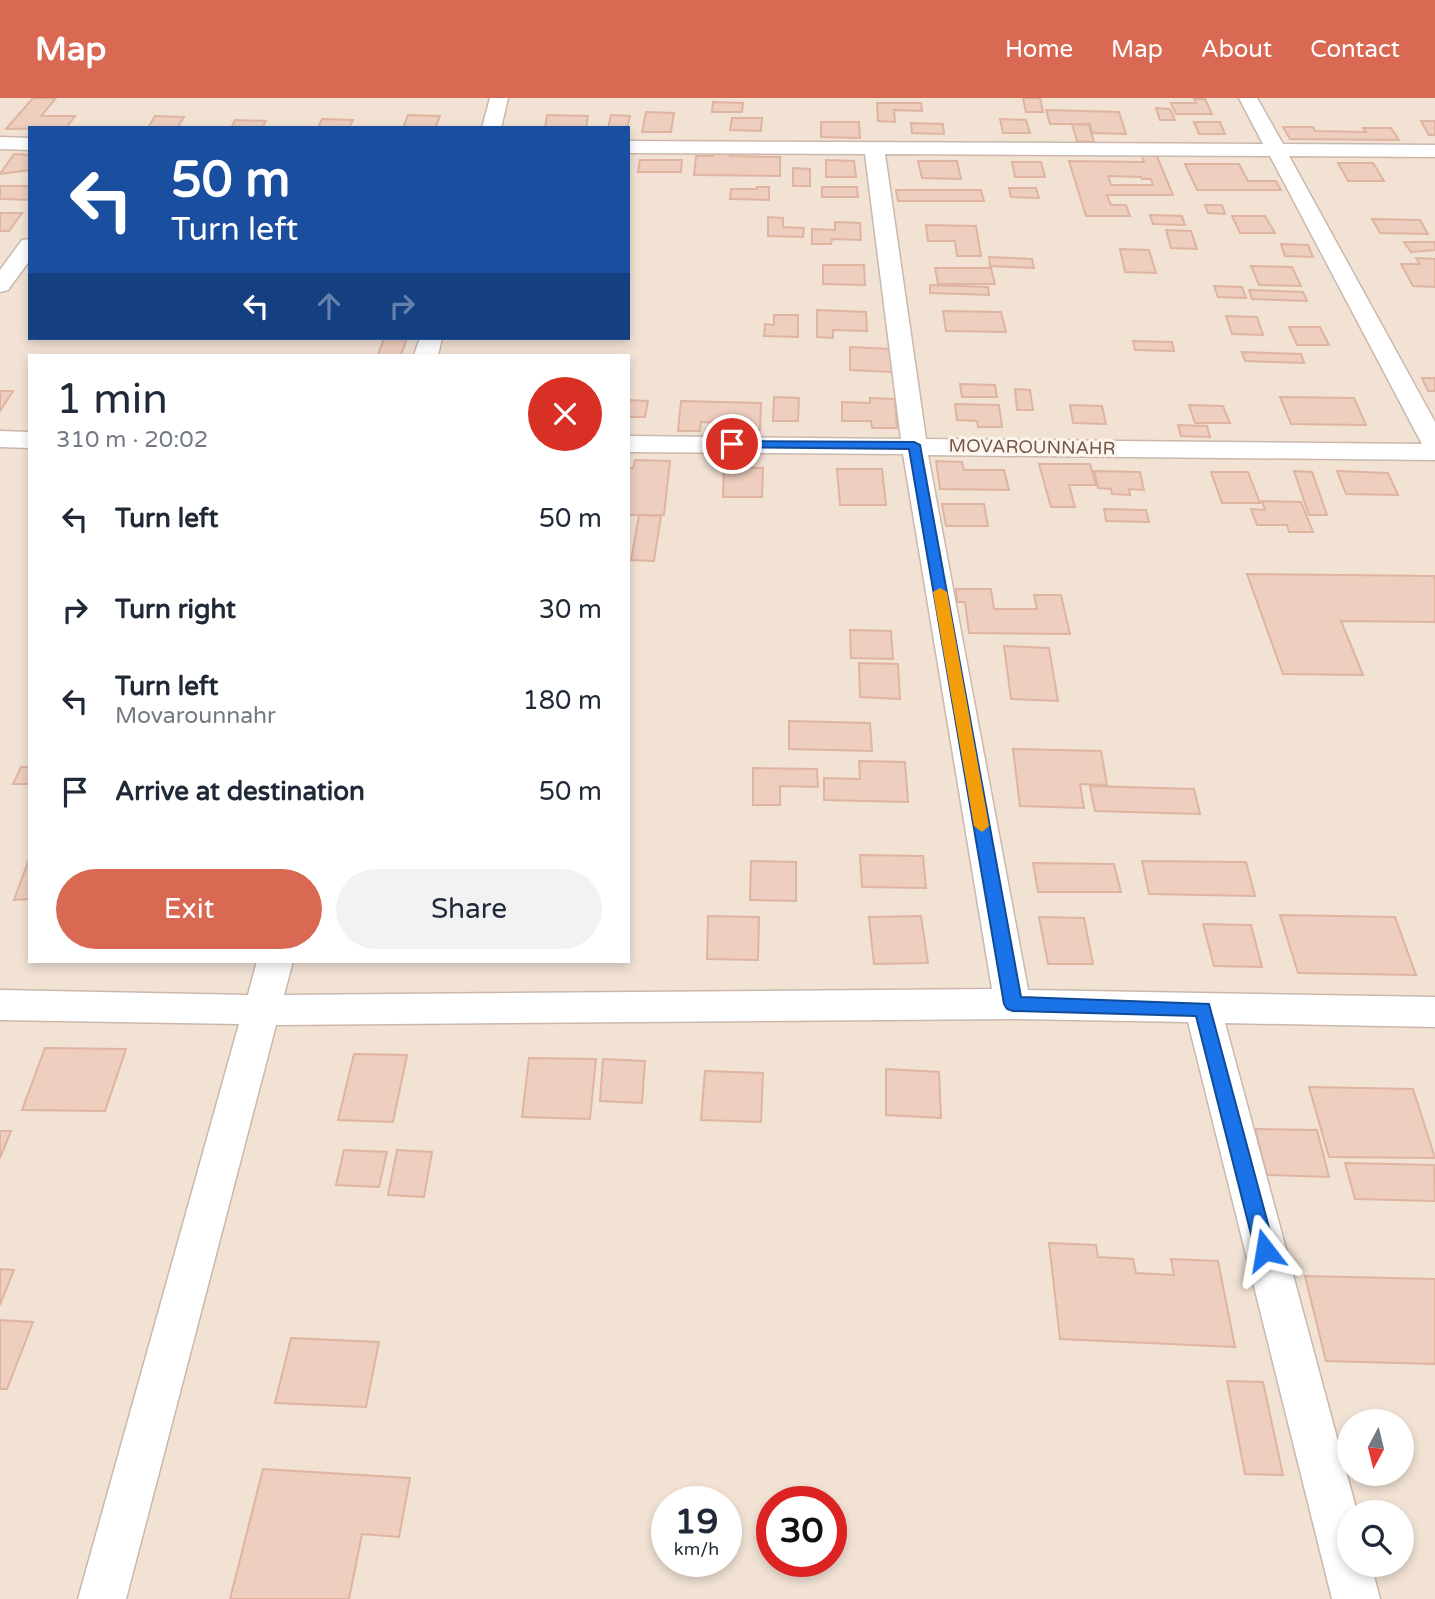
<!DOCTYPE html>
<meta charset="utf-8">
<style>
:root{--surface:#fff;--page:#f2f2f3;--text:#1f2937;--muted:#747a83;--accent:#da6954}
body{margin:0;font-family:"Varela Round",sans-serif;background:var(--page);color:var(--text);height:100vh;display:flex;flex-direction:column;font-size:26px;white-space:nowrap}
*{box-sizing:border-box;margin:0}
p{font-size:23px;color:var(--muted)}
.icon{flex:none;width:38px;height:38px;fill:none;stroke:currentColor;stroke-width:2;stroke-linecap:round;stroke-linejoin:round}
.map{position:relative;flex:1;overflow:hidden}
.drawer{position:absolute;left:28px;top:256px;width:602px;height:609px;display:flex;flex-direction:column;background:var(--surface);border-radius:0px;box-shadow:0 4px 10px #0003}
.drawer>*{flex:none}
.top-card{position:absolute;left:28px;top:28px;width:602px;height:214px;border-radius:0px;box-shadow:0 4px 10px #0003;background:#1a4fa0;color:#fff;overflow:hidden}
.needle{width:46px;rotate:187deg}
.tools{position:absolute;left:1337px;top:1311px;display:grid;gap:14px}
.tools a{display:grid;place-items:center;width:77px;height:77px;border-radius:50%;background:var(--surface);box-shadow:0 4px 10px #0003;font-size:35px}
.speed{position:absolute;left:651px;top:1388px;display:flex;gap:14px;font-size:35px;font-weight:700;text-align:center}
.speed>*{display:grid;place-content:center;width:91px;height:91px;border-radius:50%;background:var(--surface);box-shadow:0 4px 10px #0003;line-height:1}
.speed small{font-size:18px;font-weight:400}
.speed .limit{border:10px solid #d22;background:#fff;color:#111}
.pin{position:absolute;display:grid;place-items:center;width:60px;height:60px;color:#fff;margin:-30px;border:4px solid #fff;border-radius:50%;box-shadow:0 2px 7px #0007}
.me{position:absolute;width:77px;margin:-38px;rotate:346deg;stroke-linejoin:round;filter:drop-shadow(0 0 5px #0008)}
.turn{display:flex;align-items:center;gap:24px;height:147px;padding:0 28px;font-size:32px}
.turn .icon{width:91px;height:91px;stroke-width:2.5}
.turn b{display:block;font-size:49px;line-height:60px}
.lanes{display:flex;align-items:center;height:66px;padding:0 28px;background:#0003;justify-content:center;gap:35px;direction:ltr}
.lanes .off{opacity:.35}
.round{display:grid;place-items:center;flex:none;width:74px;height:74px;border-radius:37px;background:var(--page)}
.overview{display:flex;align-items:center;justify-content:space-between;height:119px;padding:0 28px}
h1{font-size:42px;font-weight:600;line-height:52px}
.primary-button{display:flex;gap:14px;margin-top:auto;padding:14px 28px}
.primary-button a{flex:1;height:80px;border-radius:42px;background:var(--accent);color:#fff;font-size:28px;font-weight:600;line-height:80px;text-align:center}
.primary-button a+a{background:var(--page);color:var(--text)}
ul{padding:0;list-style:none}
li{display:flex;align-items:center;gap:21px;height:91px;padding:0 28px}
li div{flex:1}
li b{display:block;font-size:26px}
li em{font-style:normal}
header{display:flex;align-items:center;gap:42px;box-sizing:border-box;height:98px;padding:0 35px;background:var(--accent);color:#fff}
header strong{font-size:33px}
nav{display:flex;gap:38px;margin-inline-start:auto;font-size:24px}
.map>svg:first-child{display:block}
</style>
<header>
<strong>Map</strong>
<nav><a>Home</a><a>Map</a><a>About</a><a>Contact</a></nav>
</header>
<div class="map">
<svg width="1435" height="1501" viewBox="0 0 1435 1501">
<rect width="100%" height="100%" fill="#faf1e5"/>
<path fill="#f1e2d4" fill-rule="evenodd" d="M0,0H1435V1501H0ZM30,30H628V240H30ZM30,257H628V863H30ZM1349,1323H1402V1376H1349ZM667,1404H726V1463H667ZM772,1404H831V1463H772ZM1349,1414H1402V1466H1349Z"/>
<g fill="#edcebf" stroke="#dfb4a1" stroke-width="2" fill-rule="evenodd">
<polygon points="33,0 56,0 41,18 75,18 66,30 6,31"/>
<polygon points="1023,0 1040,0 1043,14 1026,14"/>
<polygon points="1194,1 1205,1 1212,16 1176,16 1171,5 1196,5"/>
<polygon points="713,4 743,5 742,14 712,14"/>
<polygon points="877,5 921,5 922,13 894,12 895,24 878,23"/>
<polygon points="1156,10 1170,11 1175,22 1160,22"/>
<polygon points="1046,12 1119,14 1126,36 1092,35 1090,26 1050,26"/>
<polygon points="646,14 674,15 671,34 642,34"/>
<polygon points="408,17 440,18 435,30 403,30"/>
<polygon points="547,17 588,18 586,30 545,30"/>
<polygon points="611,17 630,18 627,30 608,30"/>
<polygon points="155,18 184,19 177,30 148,30"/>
<polygon points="732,20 762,20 761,33 730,32"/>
<polygon points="322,21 353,22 349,30 318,30"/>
<polygon points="1000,21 1026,22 1030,35 1003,35"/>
<polygon points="235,22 266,23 262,30 231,30"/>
<polygon points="1421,23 1435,23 1435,37 1429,37"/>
<polygon points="821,24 859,24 860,40 821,39"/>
<polygon points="1194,24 1220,24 1225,36 1199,36"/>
<polygon points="911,25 943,26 944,36 912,35"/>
<polygon points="1072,26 1089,27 1094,44 1077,43"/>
<polygon points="1283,29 1313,29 1315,33 1366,34 1363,30 1391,30 1399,42 1290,41"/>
<polygon points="714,54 731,54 730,58 780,59 780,78 694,77 696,58 713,58"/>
<polygon points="14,56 30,57 30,72 0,76"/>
<path d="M1141,56H1156L1173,97H1107L1111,107H1126L1130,118H1086L1069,63L1144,64ZM1108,78L1141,79L1142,81H1151L1153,87H1111Z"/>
<polygon points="640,62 682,62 681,74 638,74"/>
<polygon points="826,62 854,63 856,79 826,79"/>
<polygon points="918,63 957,63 961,81 922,80"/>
<polygon points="1012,64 1041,64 1045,79 1015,79"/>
<polygon points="1338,65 1373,65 1384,83 1348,83"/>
<polygon points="1185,66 1239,66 1248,83 1276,83 1281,92 1197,92"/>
<polygon points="793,70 810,71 810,88 793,88"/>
<polygon points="0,88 30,88 30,102 0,101"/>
<polygon points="757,89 769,89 769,102 730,101 731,91 757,91"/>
<polygon points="822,89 857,89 858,99 822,99"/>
<polygon points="1009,90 1036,90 1039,100 1011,99"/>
<polygon points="896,92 981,92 984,103 898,103"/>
<polygon points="1205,107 1222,107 1225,116 1208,115"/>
<polygon points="0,115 22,115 9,133 0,133"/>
<polygon points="1150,117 1182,118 1185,127 1153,126"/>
<polygon points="1232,118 1265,118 1275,135 1240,135"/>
<polygon points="768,119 783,120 783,129 804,130 803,139 768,138"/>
<polygon points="1372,121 1420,122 1428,136 1380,135"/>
<polygon points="835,124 860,125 861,142 832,141 831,146 812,146 812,131 835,132"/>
<polygon points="926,127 976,128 981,158 957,158 955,143 928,143"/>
<polygon points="1166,132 1191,133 1197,151 1171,150"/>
<polygon points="1404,144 1435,144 1435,152 1411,154"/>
<polygon points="1281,146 1308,147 1313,159 1285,158"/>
<polygon points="1120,151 1149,152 1156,175 1125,174"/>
<polygon points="989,159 1032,161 1034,170 990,168"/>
<polygon points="1416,160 1435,161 1435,189 1413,188 1401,166 1420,166"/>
<polygon points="823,167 864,167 865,187 823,186"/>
<polygon points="1251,168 1292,169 1301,188 1259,187"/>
<polygon points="935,170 991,170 995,186 938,186"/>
<polygon points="930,187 988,189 989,197 930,195"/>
<polygon points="1214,188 1242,189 1246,200 1218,199"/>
<polygon points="1249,192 1303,194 1307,203 1252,201"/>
<polygon points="817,212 866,214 867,233 833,232 833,240 817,239"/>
<polygon points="943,213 1001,214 1006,234 946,233"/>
<polygon points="774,217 798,217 798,239 764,238 765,226 774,227"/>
<polygon points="1226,218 1257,219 1263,237 1232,236"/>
<polygon points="1289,229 1320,229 1329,247 1297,247"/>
<polygon points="384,240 407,240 401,257 378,257"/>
<polygon points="1133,243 1172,244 1174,253 1135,252"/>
<polygon points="850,249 891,251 892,274 850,272"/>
<polygon points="1242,254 1301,256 1304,265 1245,263"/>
<polygon points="1422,280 1435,280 1435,293 1428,293"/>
<polygon points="960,286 995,287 997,299 962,299"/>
<polygon points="1015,291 1030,292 1033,312 1017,312"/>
<polygon points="0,293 13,293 0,313"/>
<polygon points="774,299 799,300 798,323 773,323"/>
<polygon points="1280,299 1354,300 1366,327 1291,326"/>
<polygon points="870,300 895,301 897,330 872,330 871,323 842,323 842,304 870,305"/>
<polygon points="628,302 648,303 645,319 628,319"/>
<polygon points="681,303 761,305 760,332 739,331 740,325 701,324 700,333 678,333"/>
<polygon points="955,306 999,307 1002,329 978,329 977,323 957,322"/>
<polygon points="1070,307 1102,308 1106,326 1073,325"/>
<polygon points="1189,307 1223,308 1230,325 1195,325"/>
<polygon points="1178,327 1207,328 1210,339 1181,338"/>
<polygon points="635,362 670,363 664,417 628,417 628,370 633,370"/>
<polygon points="936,363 962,364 964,372 1004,372 1009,392 940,391"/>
<polygon points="1039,366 1090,366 1096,387 1069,387 1075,409 1051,409"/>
<polygon points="724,369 763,370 762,399 723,399"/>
<polygon points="837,371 882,371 886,407 840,407"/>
<polygon points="1094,373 1140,374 1144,392 1129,391 1130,397 1112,396 1111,391 1098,390"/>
<polygon points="1294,373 1312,374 1327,417 1309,417"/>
<polygon points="1337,373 1388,375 1398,397 1346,396"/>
<polygon points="1211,374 1248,374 1260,405 1222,405"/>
<polygon points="1262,403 1301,404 1313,434 1289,434 1287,427 1257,427 1251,411 1265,412"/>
<polygon points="942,406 984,406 988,428 946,428"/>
<polygon points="1104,411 1146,412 1149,424 1106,423"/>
<polygon points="639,417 661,418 654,463 631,462"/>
<polygon points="1247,476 1435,478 1435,524 1341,523 1363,577 1283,576"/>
<polygon points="956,491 991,491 994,511 1037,511 1034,497 1061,497 1070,536 969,535 965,504 957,504"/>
<polygon points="850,532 891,533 893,561 851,560"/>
<polygon points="1004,548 1049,550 1058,603 1011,601"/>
<polygon points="859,565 898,566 900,601 860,599"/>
<polygon points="789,623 870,625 872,653 789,651"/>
<polygon points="1013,651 1101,653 1107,687 1080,686 1084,710 1020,708"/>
<polygon points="859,663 905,664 908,704 824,702 824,680 860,681"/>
<polygon points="21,669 30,669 30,686 13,686"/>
<polygon points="753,670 817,671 818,689 780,688 780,707 753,707"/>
<polygon points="1090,688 1194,691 1200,716 1095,713"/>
<polygon points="860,757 923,758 926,790 862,789"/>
<polygon points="29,761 30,801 14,802"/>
<polygon points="751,763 796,764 796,803 750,802"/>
<polygon points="1142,763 1246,764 1255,798 1149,796"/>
<polygon points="1033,765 1114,766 1121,794 1038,794"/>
<polygon points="1280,817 1395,819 1416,877 1298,875"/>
<polygon points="708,818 759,819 758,862 707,861"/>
<polygon points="921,818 928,865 874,866 869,819"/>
<polygon points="1039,819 1084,820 1093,866 1048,866"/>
<polygon points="1203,826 1251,827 1262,869 1214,868"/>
<polygon points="45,950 126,951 105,1013 22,1012"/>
<polygon points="354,956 407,957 393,1024 338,1022"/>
<polygon points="529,960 596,961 590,1021 522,1019"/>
<polygon points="603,961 645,963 642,1005 600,1003"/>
<polygon points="886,971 939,974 941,1020 886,1017"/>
<polygon points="705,973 763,975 761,1024 701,1022"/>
<polygon points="1309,989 1413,991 1435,1060 1329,1059"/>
<polygon points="1255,1031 1317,1032 1329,1079 1267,1077"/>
<polygon points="0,1033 11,1033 0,1060"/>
<polygon points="344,1052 387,1054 379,1089 336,1087"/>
<polygon points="397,1052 432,1054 424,1099 388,1097"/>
<polygon points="1345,1065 1434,1067 1435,1103 1355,1101"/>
<polygon points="1049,1145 1096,1147 1098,1159 1133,1161 1136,1175 1174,1177 1171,1161 1218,1163 1235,1249 1060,1241"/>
<polygon points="0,1171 14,1172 0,1207"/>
<polygon points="1305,1178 1435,1181 1435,1266 1326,1263"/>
<polygon points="0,1222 33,1224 7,1291 0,1291"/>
<polygon points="291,1240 379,1244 366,1309 275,1305"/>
<polygon points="1227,1283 1263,1284 1283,1377 1245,1376"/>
<polygon points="263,1371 410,1380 399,1439 362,1436 349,1501 230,1501"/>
</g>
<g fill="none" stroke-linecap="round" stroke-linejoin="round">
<g stroke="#cbb8ac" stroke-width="3">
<g id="minor">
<polygon points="490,0 508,0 501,30 482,30"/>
<path d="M1239,0H1257L1283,46L1435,47V59L1289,58L1435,324V362L928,357L1028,892L1435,899V929L1225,925L1357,1414H1349V1466H1371L1380,1501H1332L1188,924L1013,921L276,927L126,1501H78L239,926L0,922V892L248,897L257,863H293L284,897L992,891L903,356L628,354V338L901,341L865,56L628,55V43L1263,46ZM885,56L1270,58L1422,346L926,341Z"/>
<polygon points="0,39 30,40 30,52 0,51"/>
<polygon points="30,141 30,162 8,192 0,194 0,172 22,142"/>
<polygon points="420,240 442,240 438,257 414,257"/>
<polygon points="0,333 30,334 30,350 0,349"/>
</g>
</g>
<use href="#minor" fill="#fff" fill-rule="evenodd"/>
</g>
<polygon fill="#1a73e8" stroke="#114b97" stroke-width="2" points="732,343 914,344 920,347 1021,899 1209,906 1275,1152 1272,1159 1265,1161 1258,1159 1255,1152 1196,918 1013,913 1007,911 1004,906 909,351 728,349 728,344"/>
<polygon fill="#f59e0b" points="940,490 947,494 989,728 982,734 974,728 933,494"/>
<g text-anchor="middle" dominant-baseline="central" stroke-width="6" stroke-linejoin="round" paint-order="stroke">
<g font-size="18" fill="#71574c" stroke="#fdf5eb">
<text transform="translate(1032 349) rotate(1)">MOVAROUNNAHR</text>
</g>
</g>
</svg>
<div class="tools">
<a><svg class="needle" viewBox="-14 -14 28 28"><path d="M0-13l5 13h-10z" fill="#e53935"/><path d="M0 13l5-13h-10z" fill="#747a83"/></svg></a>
<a><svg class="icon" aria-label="search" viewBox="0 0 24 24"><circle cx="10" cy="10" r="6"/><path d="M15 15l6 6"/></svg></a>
</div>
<div class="speed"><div>19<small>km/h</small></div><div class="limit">30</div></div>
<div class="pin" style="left:732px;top:346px;background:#d93025"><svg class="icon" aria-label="arrive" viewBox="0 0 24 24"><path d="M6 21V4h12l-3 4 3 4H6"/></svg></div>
<svg class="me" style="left:1265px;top:1152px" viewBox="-20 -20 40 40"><path d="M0-17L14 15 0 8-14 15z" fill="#1a73e8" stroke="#fff" stroke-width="4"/></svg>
<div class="top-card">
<div class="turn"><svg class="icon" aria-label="left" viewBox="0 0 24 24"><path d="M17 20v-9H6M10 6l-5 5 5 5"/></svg><div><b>50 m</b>Turn left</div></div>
<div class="lanes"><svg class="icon" aria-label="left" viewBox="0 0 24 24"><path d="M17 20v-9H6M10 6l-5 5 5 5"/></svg><svg class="icon off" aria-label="ahead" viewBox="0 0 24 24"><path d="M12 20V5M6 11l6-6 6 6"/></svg><svg class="icon off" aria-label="right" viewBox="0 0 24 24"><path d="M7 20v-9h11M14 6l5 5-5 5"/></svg></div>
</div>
<section class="drawer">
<div class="overview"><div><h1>1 min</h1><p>310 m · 20:02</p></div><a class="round" style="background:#d93025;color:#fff"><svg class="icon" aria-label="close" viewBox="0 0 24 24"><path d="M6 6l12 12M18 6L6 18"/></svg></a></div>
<ul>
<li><svg class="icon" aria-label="left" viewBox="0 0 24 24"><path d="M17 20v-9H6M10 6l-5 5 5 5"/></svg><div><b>Turn left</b></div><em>50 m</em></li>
<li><svg class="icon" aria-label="right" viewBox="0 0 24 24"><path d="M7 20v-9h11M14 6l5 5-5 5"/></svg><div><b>Turn right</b></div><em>30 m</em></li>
<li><svg class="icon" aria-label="left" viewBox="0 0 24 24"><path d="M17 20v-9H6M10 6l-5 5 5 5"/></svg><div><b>Turn left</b><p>Movarounnahr</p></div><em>180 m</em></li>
<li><svg class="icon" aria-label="arrive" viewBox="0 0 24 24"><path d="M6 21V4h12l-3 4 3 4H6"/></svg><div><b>Arrive at destination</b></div><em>50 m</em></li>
</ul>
<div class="primary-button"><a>Exit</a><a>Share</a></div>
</section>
</div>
